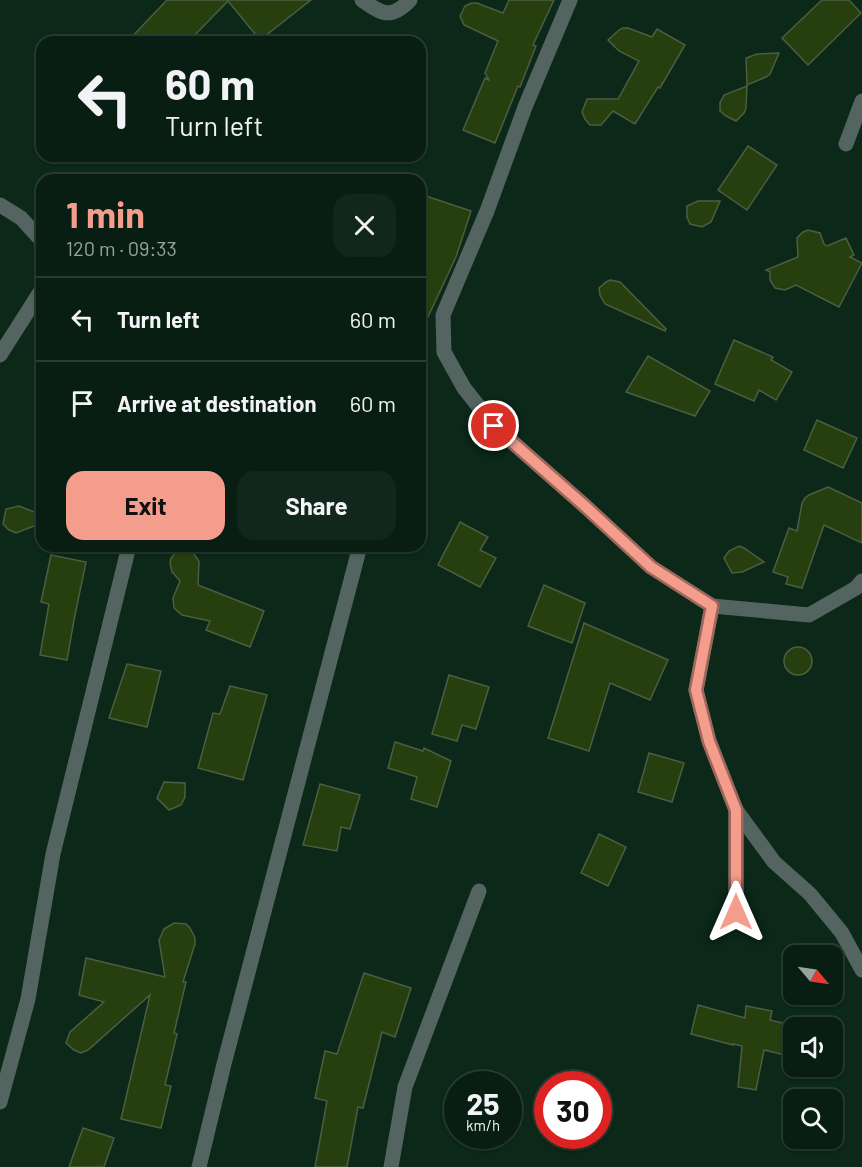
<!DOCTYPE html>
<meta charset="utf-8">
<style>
:root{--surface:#081e13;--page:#11271c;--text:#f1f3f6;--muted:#98a2a0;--line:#293c33;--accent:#f49d8c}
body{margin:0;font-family:Barlow,sans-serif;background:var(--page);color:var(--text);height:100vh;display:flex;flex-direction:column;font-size:22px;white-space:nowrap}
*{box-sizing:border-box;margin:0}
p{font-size:20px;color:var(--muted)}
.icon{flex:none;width:33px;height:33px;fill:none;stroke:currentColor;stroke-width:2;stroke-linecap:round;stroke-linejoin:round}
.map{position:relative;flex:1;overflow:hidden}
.panel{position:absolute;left:36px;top:174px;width:390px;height:378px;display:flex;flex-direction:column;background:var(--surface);border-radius:18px;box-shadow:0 2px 4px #0004,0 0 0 2px var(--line)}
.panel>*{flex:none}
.top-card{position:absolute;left:36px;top:36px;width:390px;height:126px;border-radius:18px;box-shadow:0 2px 4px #0004,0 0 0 2px var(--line);background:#081e13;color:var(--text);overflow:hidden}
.needle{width:39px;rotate:119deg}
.tools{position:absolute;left:783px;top:945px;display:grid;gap:12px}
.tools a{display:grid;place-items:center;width:60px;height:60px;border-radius:12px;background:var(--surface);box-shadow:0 2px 4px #0004,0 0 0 2px var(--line);font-size:30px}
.speed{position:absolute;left:444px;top:1071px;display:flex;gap:12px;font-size:30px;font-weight:700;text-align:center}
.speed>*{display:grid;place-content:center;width:78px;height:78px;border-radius:50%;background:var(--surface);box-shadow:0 2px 4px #0004,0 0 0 2px var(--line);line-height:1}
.speed small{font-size:15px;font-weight:400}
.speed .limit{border:9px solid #d22;background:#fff;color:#111}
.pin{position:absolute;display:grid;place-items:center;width:51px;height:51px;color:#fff;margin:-26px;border:3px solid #fff;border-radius:50%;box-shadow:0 2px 6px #0007}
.me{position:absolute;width:66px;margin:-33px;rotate:0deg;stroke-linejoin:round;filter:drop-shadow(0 0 4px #0008)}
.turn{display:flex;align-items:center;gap:21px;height:126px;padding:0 30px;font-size:27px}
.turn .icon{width:78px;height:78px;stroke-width:2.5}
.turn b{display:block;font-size:42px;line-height:51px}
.round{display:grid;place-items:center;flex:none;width:63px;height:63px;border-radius:18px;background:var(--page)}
.head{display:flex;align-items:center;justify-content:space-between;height:102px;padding:0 30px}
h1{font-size:36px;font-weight:700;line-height:45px;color:var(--accent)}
.primary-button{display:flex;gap:12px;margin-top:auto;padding:12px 30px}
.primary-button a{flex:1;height:69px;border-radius:18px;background:var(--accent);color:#111;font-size:24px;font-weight:700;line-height:69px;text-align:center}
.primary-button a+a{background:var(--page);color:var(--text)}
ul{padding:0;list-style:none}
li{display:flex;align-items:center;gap:18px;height:84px;padding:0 30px;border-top:2px solid var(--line)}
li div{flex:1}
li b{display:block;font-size:22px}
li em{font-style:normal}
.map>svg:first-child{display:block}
</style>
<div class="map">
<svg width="862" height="1167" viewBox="0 0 862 1167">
<rect width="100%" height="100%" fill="#0b2819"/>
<g fill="#273f0f" stroke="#4d5d42" stroke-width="1.5">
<polygon points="167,0 311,0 260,40 228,1 188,42 127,42"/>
<polygon points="509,0 554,0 533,45 536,46 520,87 518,86 495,143 463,130 485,78 489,80 485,73 498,41 464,25 460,16 465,6 472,3 477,3 503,13"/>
<polygon points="822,0 849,0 861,13 808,65 782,38"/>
<polygon points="623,28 628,28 652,37 657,29 685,45 660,88 658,87 635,124 613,111 601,125 590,125 585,119 582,112 587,99 618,99 639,61 619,51 608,40 619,30"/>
<polygon points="779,53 770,74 766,77 747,85 746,58 757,54"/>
<polygon points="747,86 746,108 744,113 736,121 726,116 720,111 720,103 724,95"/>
<polygon points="748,146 777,165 747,210 718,190"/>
<polygon points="420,194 471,211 456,257 420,334"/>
<polygon points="698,201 720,201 711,222 702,227 690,224 687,217 687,206"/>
<polygon points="808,230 820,233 824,244 827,246 846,238 854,255 850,257 862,263 839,307 796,285 785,290 775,288 770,280 770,272 766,270 798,257 797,238 803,232"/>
<polygon points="610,280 620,282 666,329 665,331 605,304 600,295 599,288 606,282"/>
<polygon points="734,340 773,357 771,360 792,372 776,400 759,390 754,401 715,384"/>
<polygon points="648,356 710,391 695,416 626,392"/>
<polygon points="817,420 857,438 843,468 804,450"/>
<polygon points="828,487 862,503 862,543 824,525 802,588 786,584 788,577 773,572 789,528 797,531 802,503 805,498 809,495"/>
<polygon points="19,506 42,515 42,523 16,533 9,530 3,524 6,509"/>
<polygon points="460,522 488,537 480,550 496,558 480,587 438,565"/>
<polygon points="739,546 744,548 764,562 742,572 732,573 724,558 729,551"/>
<polygon points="179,549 191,551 197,558 199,562 198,585 264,611 250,647 206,630 210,621 182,615 174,608 173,598 180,581 172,572 170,563 171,558"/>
<polygon points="51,555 86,562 74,620 67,660 40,655 49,604 41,602"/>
<polygon points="544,585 585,603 572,643 528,626"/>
<polygon points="584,623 668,660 650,700 610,683 589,751 548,738"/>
<circle cx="798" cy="661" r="14"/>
<polygon points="127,664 161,671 147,727 109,718"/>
<polygon points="449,675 489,687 476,729 462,725 457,741 432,734"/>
<polygon points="230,686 267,695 243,780 198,768 213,713 220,714"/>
<polygon points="395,742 423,751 424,748 451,761 437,807 411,799 417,777 388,768"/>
<polygon points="649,753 684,763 672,802 638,792"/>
<polygon points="164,782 185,783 185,797 181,805 169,810 157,798"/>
<polygon points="320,784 360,795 350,829 341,827 337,851 303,845"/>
<polygon points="599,834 626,847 608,886 581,873"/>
<polygon points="174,923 186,924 190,928 195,938 195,944 183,982 186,982 174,1033 177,1034 165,1085 171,1086 161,1128 121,1119 150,995 88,1050 81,1053 74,1050 66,1043 70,1032 104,1002 79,995 86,958 165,977 159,940 164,929"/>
<polygon points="364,973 411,988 395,1037 382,1032 363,1108 358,1107 347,1167 315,1167 327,1101 315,1098 325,1051 337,1054"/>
<polygon points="698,1005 745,1018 746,1006 772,1011 770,1020 795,1026 789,1056 764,1050 756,1090 738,1087 742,1046 733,1044 733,1045 691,1034"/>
<polygon points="83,1128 114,1138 104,1167 69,1167"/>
</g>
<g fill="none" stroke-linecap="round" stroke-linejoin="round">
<g stroke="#546461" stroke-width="15">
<path d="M362,0C382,14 391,20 410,0"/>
<polyline points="570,0 525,107 487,211 443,315 444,352 464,388 494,426 586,507 651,567 712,606 696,690 709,741 736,810 774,862 810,894 842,933 862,970"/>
<polyline points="846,144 862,101"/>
<polyline points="0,205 21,218 42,241"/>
<polyline points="0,355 42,289"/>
<polyline points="712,606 809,615 856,588 862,581"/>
<polyline points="736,912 736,810"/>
<polyline points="0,1102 28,999 53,854 129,546"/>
<polyline points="199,1167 224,1064 360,546"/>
<polyline points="391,1167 405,1087 479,891"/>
</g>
</g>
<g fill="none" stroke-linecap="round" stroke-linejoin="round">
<g stroke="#9f665b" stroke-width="15">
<polyline id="route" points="494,426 586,507 651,567 712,606 696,690 709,741 736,810 736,912"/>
</g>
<use href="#route" stroke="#f49d8c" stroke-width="10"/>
</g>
</svg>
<div class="tools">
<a><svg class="needle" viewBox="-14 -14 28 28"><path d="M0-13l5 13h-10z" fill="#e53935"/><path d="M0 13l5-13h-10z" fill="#98a2a0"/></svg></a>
<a><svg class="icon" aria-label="sound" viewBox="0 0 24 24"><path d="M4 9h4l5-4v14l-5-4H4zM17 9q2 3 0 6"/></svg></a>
<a><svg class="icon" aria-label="search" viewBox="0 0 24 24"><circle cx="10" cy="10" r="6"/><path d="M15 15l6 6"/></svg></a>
</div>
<div class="speed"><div>25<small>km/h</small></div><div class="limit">30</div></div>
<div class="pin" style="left:494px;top:426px;background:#d93025"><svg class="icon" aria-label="arrive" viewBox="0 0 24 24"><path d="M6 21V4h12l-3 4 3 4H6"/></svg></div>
<svg class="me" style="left:736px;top:912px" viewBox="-20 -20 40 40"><path d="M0-17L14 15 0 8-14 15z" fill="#f49d8c" stroke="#fff" stroke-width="4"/></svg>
<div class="top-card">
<div class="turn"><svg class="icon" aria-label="left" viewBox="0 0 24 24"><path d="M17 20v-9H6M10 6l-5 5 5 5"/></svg><div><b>60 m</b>Turn left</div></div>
</div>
<section class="panel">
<div class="head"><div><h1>1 min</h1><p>120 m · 09:33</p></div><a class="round"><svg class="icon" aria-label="close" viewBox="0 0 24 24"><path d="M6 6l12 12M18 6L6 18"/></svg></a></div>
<ul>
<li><svg class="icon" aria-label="left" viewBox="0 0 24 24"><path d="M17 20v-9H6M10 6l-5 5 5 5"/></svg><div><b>Turn left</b></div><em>60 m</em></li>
<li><svg class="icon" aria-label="arrive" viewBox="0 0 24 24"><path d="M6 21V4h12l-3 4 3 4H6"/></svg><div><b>Arrive at destination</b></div><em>60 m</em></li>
</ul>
<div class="primary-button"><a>Exit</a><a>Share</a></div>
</section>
</div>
